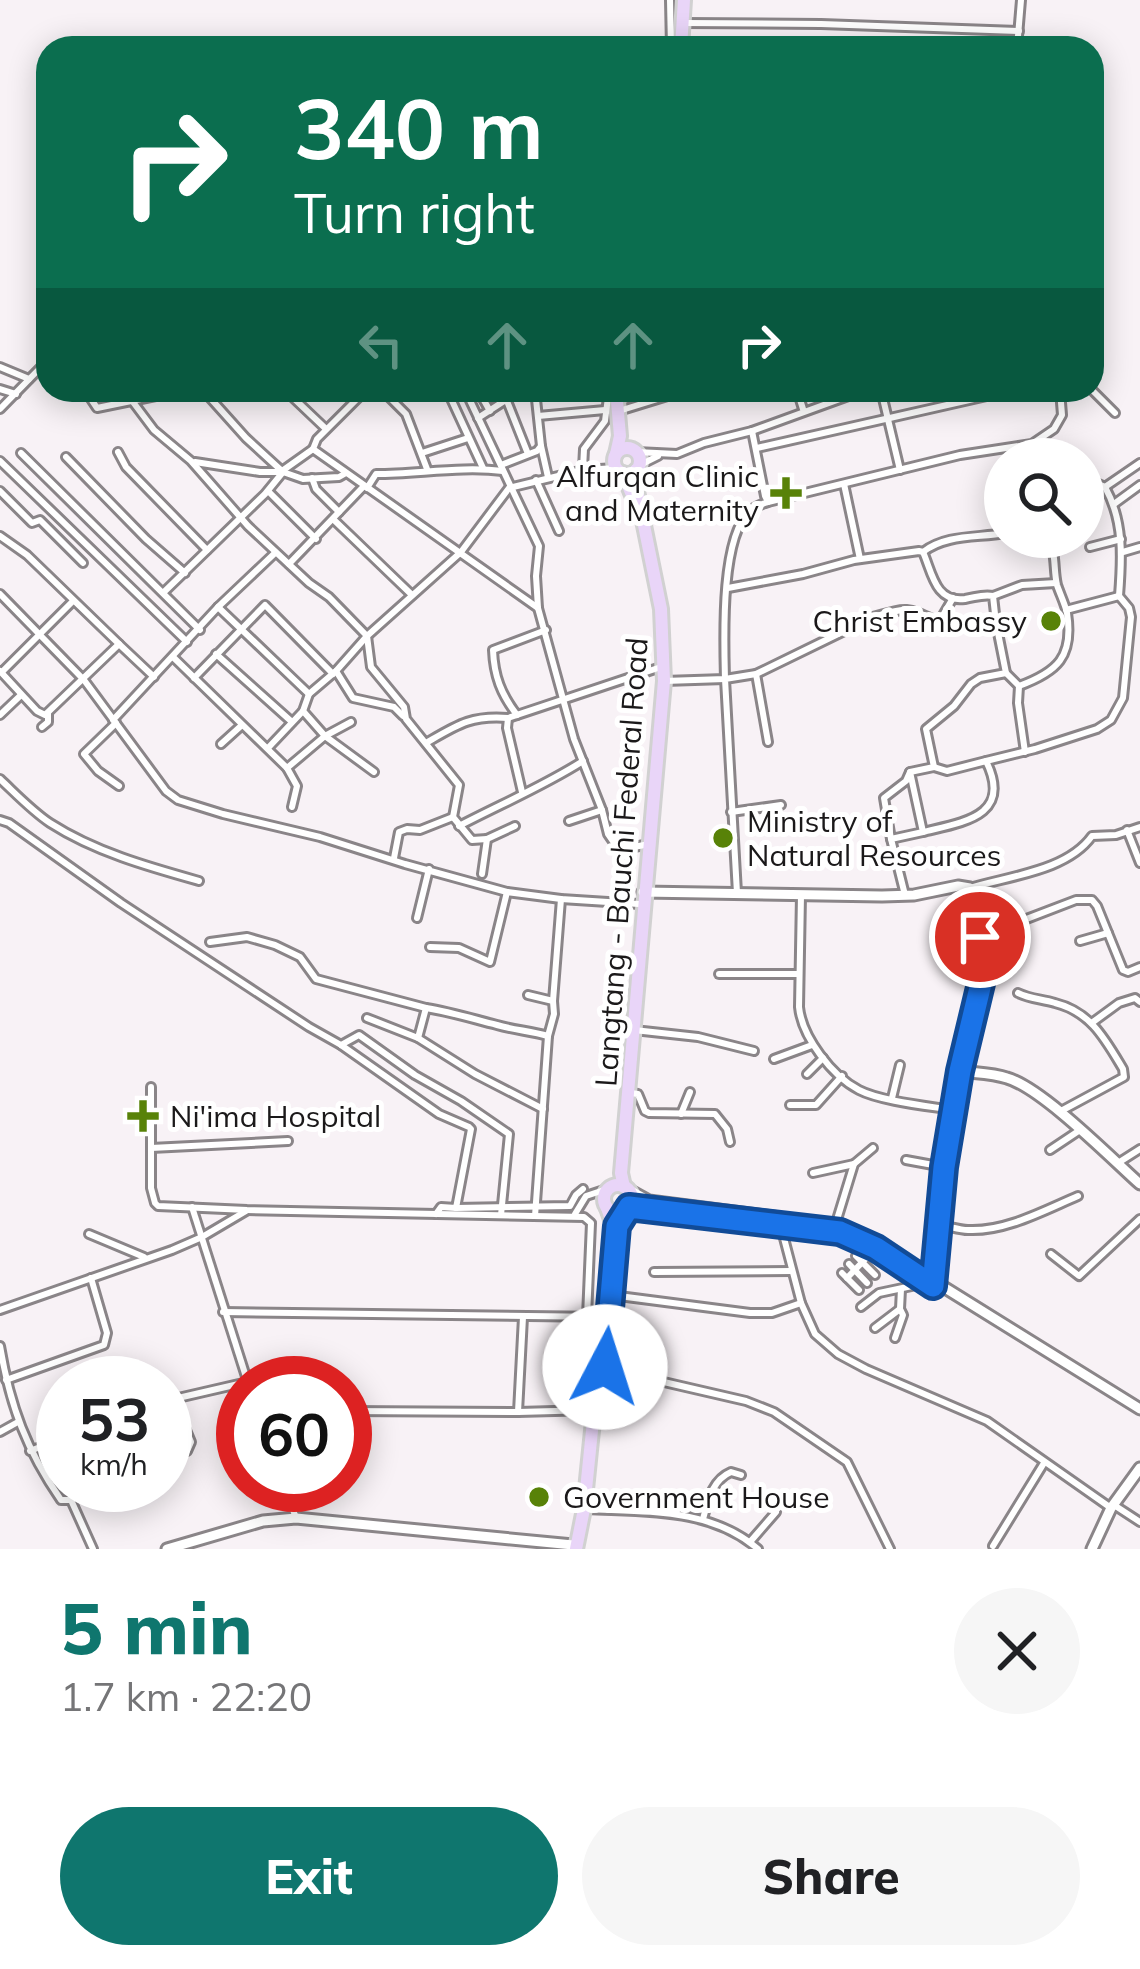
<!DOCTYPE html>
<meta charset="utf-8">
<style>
:root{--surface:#fff;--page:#f6f6f6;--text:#202124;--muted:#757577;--accent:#0f766e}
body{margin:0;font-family:Mulish,sans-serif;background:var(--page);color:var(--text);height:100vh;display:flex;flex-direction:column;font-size:45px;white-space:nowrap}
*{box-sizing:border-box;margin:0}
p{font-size:39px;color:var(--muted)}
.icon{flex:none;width:66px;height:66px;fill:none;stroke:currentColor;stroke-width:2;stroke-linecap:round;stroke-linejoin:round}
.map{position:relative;height:1549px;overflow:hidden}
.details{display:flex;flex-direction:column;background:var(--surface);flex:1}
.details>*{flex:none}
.top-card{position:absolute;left:36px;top:36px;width:1068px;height:366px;border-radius:36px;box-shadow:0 6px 30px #0003;background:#0b6e4f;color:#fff;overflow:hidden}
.tools{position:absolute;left:984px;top:438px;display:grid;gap:24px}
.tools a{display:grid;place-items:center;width:120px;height:120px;border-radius:50%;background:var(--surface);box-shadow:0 6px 30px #0003;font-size:60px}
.speed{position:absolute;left:36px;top:1356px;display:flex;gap:24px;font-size:60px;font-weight:700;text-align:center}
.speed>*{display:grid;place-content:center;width:156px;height:156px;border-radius:50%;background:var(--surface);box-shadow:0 6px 30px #0003;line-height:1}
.speed small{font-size:30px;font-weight:400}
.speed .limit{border:18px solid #d22;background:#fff;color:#111}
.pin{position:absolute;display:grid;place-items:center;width:102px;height:102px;color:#fff;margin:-51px;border:6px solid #fff;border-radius:50%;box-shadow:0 3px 12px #0007}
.me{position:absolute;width:132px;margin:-66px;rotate:5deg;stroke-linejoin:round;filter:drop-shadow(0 0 9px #0008)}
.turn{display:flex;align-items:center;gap:42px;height:252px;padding:0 60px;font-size:54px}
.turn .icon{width:156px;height:156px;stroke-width:2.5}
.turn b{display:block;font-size:84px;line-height:102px}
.lanes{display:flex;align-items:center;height:114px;padding:0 60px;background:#0003;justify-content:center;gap:60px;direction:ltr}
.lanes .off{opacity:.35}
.round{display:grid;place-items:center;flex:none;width:126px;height:126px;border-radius:63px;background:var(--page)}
.overview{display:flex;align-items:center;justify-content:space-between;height:204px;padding:0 60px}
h1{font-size:72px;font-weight:800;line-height:90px;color:var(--accent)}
.action{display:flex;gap:24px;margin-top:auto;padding:24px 60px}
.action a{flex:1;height:138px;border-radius:72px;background:var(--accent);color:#fff;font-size:48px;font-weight:800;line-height:138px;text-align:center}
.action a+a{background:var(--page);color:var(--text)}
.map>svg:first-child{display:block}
</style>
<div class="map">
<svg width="1140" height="1549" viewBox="0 0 1140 1549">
<rect width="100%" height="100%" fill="#f8f2f6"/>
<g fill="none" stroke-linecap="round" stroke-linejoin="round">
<g stroke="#8a8588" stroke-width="12">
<g id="minor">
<polyline points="670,0 671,48"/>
<polyline points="683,23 821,24 1019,31"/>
<polyline points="618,46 618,48"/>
<polyline points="1017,48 1021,0"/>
<polyline points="0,367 29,379"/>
<polyline points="0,389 16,394"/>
<polyline points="85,390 97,408 185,390"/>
<polyline points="285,390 326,429"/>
<polyline points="366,390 317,439 313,449 538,608 574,739 602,810 608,834 619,850 644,845"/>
<polyline points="382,390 406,414 427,469"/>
<polyline points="447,390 483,468"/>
<polyline points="465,390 539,546 536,576 538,608"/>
<polyline points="478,390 490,411"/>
<polyline points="797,390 803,409"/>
<polyline points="881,390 900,470"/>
<polyline points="1092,390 1115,413"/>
<polyline points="507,401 528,454"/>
<polyline points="133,402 154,430 191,461 248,526 309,583 329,597 367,636 371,667 404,707 406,719 459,785 453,817 472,840 487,839 482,874"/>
<polyline points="0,409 48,360"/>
<polyline points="622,410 687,390"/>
<polyline points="538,416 605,410"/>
<polyline points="478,418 515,394 533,390"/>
<polyline points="752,431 765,496 768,502"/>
<polyline points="1033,445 1051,450 1060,459"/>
<polyline points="541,446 548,477"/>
<polyline points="757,448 987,396"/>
<polyline points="118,452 126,467 207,550"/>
<polyline points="636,452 677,454 704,443 752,431 851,395 875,390"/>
<polyline points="21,453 200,630"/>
<polyline points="422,453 468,438"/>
<polyline points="66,457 146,539 185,573"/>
<polyline points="0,461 187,642"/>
<polyline points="195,462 260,472 283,472 303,479 339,477 346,473"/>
<polyline points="501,465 537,451 541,446 535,390"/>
<polyline points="640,465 658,456"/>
<polyline points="583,469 584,449 605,421 608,397"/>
<polyline points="282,471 313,449"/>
<polyline points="312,478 316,489 339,512"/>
<polyline points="536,480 559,531"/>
<polyline points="844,484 860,559"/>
<polyline points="1105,487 1140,463"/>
<path d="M367,488L376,474C418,474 461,466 503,471"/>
<polyline points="0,491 32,523 40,520 83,563"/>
<polyline points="268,491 316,539"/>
<polyline points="1083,491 1094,482"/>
<polyline points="1114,504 1140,485"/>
<polyline points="333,519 412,595"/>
<polyline points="0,536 27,555 119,644 45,715 37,711 0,671"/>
<polyline points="1090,547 1121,539"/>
<path d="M923,552C946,534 978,538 1005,533"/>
<polyline points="1123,552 1140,547"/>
<polyline points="289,564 364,486"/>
<path d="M728,588L803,574L854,560L919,551L923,552C932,572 935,603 965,599C977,597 983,594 993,596L996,623L1006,673L980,678L971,684L954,706L926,729L934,767L910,772L923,832L891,839L905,895"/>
<polyline points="164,592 265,494 283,472 246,438 203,390"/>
<polyline points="0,594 84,680 166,791 178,800 223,814 320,837 405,864 507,892"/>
<polyline points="993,596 1022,585 1056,583"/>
<polyline points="218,607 309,694"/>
<polyline points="1066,610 1119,596"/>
<polyline points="119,644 154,677"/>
<polyline points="216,654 292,722"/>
<polyline points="173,657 287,768"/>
<polyline points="336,671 353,698 394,707 403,716"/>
<polyline points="2,672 73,601"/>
<polyline points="1006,673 1019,686 1018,703 1025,752"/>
<polyline points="756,674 768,742"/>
<polyline points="194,678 265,605 333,674"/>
<path d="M664,681L725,679C724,640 720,535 751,510C756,506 762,504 768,502L960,455L1032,444L1054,429L1062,415L1060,390"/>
<path d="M1019,686C1057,672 1074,657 1067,613C1065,604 1060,594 1057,585C1053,567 1057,557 1048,537"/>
<polyline points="0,715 21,695"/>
<path d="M517,715C501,694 494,676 493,650L546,630"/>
<polyline points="508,718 507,728 522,792"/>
<polyline points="113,720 218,607 275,553"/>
<polyline points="116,723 84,754 98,771 119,786"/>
<polyline points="42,727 48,722 48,713"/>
<path d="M426,743C457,725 471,715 508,718L658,668"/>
<polyline points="221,744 242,725"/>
<polyline points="268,748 303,711"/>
<path d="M986,761L1035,749L1097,729L1111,720L1123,698L1131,617L1129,608L1119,596C1122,558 1124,521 1105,487L1094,482L1083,470"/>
<polyline points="374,772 325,736 303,711 309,694 336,671 367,636 461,552 509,488 583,470 616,468"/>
<path d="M0,779C16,794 32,811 50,823C95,852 149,867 199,881"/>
<polyline points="292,807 297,786 287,768 325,736 351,722"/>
<polyline points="731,812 781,805"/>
<polyline points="0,820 9,823 121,903 309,1027 341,1045 439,1114 469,1127 471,1129 456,1208 441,1207 436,1214"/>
<polyline points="569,821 602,810"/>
<path d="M459,826C501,804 544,786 583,761"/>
<polyline points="1127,830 1140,863"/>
<path d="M923,832C964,822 1013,816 986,761L947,771L934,767"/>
<polyline points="487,839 515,826"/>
<polyline points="891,839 884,798 906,781 910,772"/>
<polyline points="394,858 399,832 407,829 420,830 453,817"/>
<path d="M970,888C1009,876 1067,871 1092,836L1116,835L1140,827"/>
<path d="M737,893L725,679L756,674L873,617C909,607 906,607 939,622L953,598"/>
<path d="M801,895L799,1007C802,1037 832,1076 859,1090C880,1101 928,1106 953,1110"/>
<polyline points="417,918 429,869"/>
<polyline points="982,936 1076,900 1092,900 1097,906 1123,970 1128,972 1140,967"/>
<polyline points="1080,941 1108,933"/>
<polyline points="210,942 247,937 275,945 300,957 316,979 426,1008"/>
<polyline points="430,947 459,948 490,962 507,892 561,899 639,904"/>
<polyline points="719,974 798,974"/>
<path d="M1018,993C1030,999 1042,999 1055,1003C1091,1012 1105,1039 1123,1069L1124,1077L1061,1111"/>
<polyline points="528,995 553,1001 554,1014 548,1036 535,1216"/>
<polyline points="553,1001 561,899"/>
<polyline points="367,1018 418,1038 475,1074 543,1109"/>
<polyline points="1093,1022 1119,1003 1135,998 1140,1002"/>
<polyline points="634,1030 698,1037 754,1051"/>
<path d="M418,1038L426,1008C451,1012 473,1019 497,1025C514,1030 531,1031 548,1036"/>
<polyline points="341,1045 359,1035 415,1075 461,1101 509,1134 501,1215"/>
<polyline points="774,1059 812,1045"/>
<polyline points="807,1074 823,1058"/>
<polyline points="151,1087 151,1188 155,1203 158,1206 247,1210 584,1217 591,1223 587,1317"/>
<polyline points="631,1093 638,1094 645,1111 649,1113 715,1114 727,1129 730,1142"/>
<polyline points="892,1098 900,1065"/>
<polyline points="790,1105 816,1105 842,1076"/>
<polyline points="681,1114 690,1092"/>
<polyline points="151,1148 288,1141"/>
<polyline points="1050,1150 1080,1130"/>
<polyline points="906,1160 944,1167"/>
<polyline points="1118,1163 1140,1149"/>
<polyline points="813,1173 854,1164"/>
<polyline points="192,1207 248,1383"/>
<polyline points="456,1208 570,1206 576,1195 583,1189"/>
<polyline points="575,1214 586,1196 610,1188"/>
<polyline points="780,1223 801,1303 815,1334 838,1354 866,1369 987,1421 1111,1508"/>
<path d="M940,1225C949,1226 959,1230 968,1230C1005,1232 1045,1210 1078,1196"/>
<polyline points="835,1226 854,1164 873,1148"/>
<polyline points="89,1234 144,1257"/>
<polyline points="1051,1254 1079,1276 1140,1219"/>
<polyline points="856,1256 875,1275"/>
<polyline points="849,1264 867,1283"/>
<polyline points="654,1272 792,1271"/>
<polyline points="842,1273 859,1290"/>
<polyline points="847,1278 876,1248"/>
<polyline points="611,1295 750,1313 772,1313 801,1303"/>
<polyline points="861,1307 879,1293 912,1286 920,1277"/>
<polyline points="0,1310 172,1250 202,1237 246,1211"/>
<polyline points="223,1312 606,1317"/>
<polyline points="875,1328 900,1309"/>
<polyline points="895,1338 903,1315 900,1309 901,1289"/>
<path d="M0,1346C10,1406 27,1451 61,1500H71L93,1549"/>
<polyline points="599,1367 746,1401 774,1412 847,1462 890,1549"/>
<polyline points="6,1380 104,1345 107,1333 91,1278"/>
<polyline points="165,1401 243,1383"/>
<polyline points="345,1411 518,1412 592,1410"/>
<polyline points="518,1412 523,1317"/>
<polyline points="0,1432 18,1422"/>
<polyline points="30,1451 63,1438"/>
<polyline points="165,1461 187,1451 191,1442 173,1399"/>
<polyline points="284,1485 296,1518"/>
<polyline points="71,1500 107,1485"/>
<polyline points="1114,1505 1140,1522"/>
<path d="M587,1509C646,1512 711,1508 758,1549"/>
<path d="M703,1519C708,1501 712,1480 731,1472L741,1475"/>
<polyline points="750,1542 776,1512"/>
<polyline points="993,1546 1044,1463"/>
</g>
</g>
<g stroke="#8a8588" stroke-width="15">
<g id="tertiary">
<polyline points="643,892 882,896 914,895 958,886 970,888 984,945 984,971 960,1071 944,1167 933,1286"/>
<path d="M960,1071C975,1073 993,1073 1007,1078C1042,1088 1111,1158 1140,1184"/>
<polyline points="629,1190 649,1201 780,1218 855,1232 1140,1409"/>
<polyline points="630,1207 666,1210"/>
<polyline points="167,1549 263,1521 296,1518 573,1545 576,1549"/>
<polyline points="1092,1549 1111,1508 1140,1468"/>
</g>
</g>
<g stroke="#d1d1d1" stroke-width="18">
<g id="primary">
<polyline points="681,48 684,0"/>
<polyline points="616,390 620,436 616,454"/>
<circle cx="627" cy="461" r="13"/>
<polyline points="623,473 632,495"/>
<circle cx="618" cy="1199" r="14"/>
<polyline points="624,1187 621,1173 664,681 661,609 636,486 636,470"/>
<polyline points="604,1376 614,1369"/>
<polyline points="576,1549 584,1509 613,1225 607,1208"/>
</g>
</g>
<use href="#minor" stroke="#fff" stroke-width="6"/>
<use href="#tertiary" stroke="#fff" stroke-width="9"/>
<use href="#primary" stroke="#e9d5f8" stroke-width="12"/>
</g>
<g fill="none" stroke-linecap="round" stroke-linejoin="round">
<g stroke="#114b97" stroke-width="30">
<polyline id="route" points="605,1367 617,1226 629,1207 840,1232 876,1248 933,1286 944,1167 960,1071 984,971 984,945 980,937"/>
</g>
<use href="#route" stroke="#1a73e8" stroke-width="21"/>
</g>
<g fill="#588208" stroke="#fff" stroke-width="4.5">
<path d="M780 475h12v12h12v12h-12v12h-12v-12h-12v-12h12z"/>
<circle cx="1051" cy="621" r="12"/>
<circle cx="723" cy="838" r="12"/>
<path d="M137 1098h12v12h12v12h-12v12h-12v-12h-12v-12h12z"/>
<circle cx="539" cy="1497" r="12"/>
</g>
<g text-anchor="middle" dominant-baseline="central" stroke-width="10" stroke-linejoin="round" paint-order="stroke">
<g font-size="30" fill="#1b191a" stroke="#fff" text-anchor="start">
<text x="759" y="476" text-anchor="end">Alfurqan Clinic<tspan x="759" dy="34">and Maternity</tspan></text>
<text x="1027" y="621" text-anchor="end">Christ Embassy</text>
<text x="747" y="821">Ministry of<tspan x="747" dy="34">Natural Resources</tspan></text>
<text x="170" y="1116">Ni'ima Hospital</text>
<text x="563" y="1497">Government House</text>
</g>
<g font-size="30" fill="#1b191a" stroke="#fff">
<text transform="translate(621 862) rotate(-86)">Langtang - Bauchi Federal Road</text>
</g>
</g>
</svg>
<div class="tools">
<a><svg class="icon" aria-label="search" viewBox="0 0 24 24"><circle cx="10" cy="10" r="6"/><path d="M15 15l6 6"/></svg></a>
</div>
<div class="speed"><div>53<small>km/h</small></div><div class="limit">60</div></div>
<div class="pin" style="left:980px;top:937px;background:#d93025"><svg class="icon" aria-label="arrive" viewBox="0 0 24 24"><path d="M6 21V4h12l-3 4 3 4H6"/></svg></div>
<svg class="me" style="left:605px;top:1367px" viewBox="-20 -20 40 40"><circle r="19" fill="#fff"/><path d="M0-13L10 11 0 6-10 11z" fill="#1a73e8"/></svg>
<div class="top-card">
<div class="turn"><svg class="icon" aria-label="right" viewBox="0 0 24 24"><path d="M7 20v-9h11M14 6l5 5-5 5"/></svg><div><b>340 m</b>Turn right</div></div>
<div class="lanes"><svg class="icon off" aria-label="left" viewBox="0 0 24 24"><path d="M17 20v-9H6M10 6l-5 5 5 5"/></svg><svg class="icon off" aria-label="ahead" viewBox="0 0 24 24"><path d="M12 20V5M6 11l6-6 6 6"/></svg><svg class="icon off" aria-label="ahead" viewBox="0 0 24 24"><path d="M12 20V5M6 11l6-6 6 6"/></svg><svg class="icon" aria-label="right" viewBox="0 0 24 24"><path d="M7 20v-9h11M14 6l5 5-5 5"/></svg></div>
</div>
</div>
<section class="details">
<div class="overview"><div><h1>5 min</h1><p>1.7 km · 22:20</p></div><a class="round"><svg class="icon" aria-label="close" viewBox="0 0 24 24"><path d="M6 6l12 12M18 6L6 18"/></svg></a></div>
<div class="action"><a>Exit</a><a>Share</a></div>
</section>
